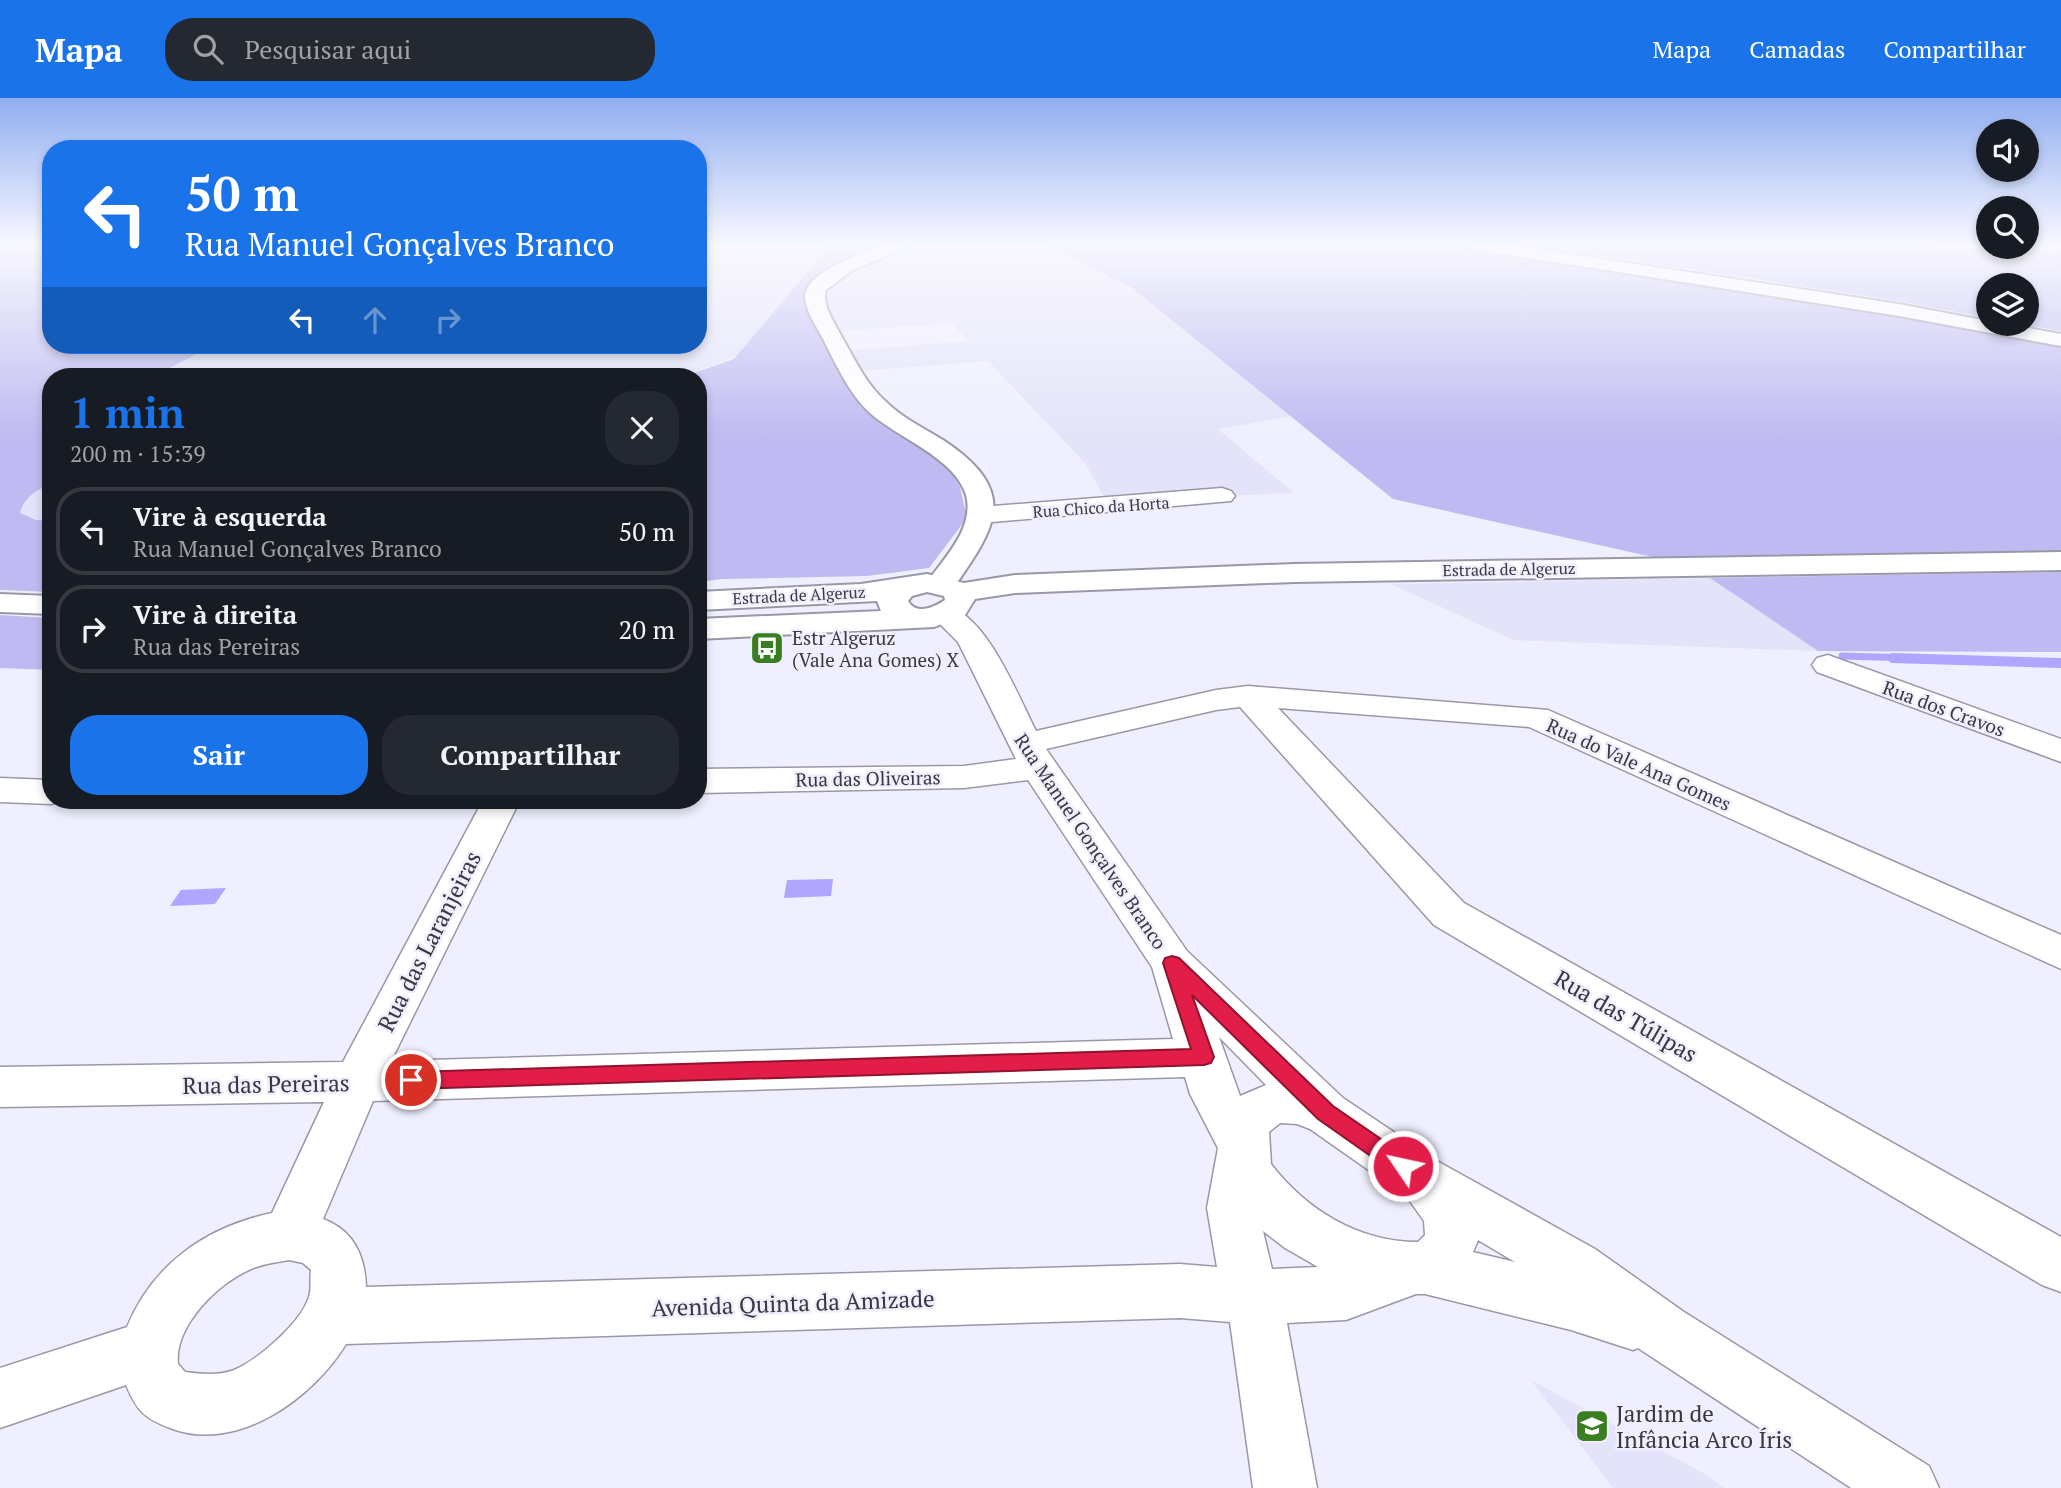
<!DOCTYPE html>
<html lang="pt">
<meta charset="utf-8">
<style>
:root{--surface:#171b24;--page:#242831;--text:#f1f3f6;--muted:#9ea1a6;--line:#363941;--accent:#1a73e8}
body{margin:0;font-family:"PT Serif",serif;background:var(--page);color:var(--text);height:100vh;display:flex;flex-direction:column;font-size:26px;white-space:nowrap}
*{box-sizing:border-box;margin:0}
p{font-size:23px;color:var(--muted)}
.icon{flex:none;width:38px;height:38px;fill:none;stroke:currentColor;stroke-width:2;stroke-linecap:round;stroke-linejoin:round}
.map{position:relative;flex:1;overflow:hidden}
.details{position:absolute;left:42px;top:270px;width:665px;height:441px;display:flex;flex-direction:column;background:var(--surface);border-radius:28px;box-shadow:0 4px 10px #0003}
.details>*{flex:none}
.banner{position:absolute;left:42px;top:42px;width:665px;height:214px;border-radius:28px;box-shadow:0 4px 10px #0003;background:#1a73e8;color:#fff;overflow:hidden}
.fabs{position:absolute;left:1976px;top:21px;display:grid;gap:14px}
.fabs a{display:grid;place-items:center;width:63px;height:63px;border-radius:50%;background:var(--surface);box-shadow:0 4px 10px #0003;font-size:35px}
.pin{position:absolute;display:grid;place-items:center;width:60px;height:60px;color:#fff;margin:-30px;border:4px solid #fff;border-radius:50%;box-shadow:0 2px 7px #0007}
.me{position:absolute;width:77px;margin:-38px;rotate:304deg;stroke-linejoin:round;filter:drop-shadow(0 0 5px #0008)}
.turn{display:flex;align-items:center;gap:24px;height:147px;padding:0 28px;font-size:32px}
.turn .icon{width:91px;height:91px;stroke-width:2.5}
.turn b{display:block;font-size:49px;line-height:60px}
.lanes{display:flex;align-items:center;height:66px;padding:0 28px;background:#0003;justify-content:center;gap:35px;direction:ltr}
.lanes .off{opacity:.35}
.round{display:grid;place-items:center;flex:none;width:74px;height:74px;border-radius:28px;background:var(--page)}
.head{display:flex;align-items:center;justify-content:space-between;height:119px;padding:0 28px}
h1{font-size:42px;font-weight:700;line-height:52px;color:var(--accent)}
.button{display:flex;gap:14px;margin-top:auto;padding:14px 28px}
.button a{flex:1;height:80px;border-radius:28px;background:var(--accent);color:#fff;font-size:28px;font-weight:700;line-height:80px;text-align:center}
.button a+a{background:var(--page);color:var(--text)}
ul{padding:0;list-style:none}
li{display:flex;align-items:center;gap:21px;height:88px;margin:0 14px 10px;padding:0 14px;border:4px solid var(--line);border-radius:28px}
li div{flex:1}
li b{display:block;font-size:26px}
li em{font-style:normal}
header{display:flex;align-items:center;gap:42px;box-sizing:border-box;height:98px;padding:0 35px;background:var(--accent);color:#fff}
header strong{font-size:33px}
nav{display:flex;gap:38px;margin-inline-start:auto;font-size:24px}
.search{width:490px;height:63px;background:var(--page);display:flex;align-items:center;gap:18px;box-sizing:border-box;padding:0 24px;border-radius:28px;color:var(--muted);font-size:26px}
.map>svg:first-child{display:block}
</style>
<header>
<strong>Mapa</strong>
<div class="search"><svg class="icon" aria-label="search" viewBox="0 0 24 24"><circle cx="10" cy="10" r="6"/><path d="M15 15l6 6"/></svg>Pesquisar aqui</div>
<nav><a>Mapa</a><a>Camadas</a><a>Compartilhar</a></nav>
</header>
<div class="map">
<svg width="2061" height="1390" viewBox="0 0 2061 1390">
<rect width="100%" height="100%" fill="#f0efff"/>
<g fill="#e4e3f9">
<polygon points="698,146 831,146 739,257 685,278 154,278 214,247 698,247"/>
<polygon points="910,146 1042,146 1131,189 1294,318 1218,331 1294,395 1107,403 1084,364 988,263 861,273 849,252 968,243 952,225 839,233 820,200 824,189"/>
<polygon points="51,385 51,423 36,422 20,415 22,406 29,397"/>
<polygon points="1710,480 1818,553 1513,542 1391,486"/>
<polygon points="1531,1282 1703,1375 1724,1390 1613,1390"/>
</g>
<g fill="#bfbaf1">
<path d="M0,146H51V247H214L154,278H51V385C37,393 24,398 20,415L36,422L51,423V494L0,492Z"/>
<polygon points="831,146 891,146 813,182 806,191 806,203 861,309 949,370 960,389 967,420 929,470 867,478 722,481 698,484 698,278 685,278 734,261"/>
<polygon points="1042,146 1441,146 1621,171 1964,229 2061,248 2061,453 1657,460 1393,401 1131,189"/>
<polygon points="1525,146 1823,146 2061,153 2061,233 2020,226 2026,226 2026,187 1988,187 1988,220 1904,204"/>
<polygon points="2061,474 2061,554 1818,553 1710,480"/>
<polygon points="0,517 51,520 51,572 0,570"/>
</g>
<g fill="#b0a5ff">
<polygon points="833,781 831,798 784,800 787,782"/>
<polygon points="226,790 215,806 170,808 181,792"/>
</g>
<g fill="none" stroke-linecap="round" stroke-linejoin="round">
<polyline stroke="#b0a5ff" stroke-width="7" points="1842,558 1948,561"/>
<polyline stroke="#b0a5ff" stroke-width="10" points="1893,560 2061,565"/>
<g stroke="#9998a7" stroke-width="3">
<g id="minor">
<polygon points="1222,390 1231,393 1235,398 1231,403 981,425 972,423 968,417 972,411 981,409"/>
<path d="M945,507C987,517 1017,596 1036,633L1216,592L1248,588L1548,612L2061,837V871L1529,629L1278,610L1464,805L2061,1139V1194L2042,1187L1434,827L1240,609L1216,612L1046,651L1187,853L1343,1000L1437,1063L1595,1151L1684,1214L1929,1368L1939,1390H1851L1638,1250L1633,1252L1571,1232L1425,1196H1416L1346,1222L1287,1225L1317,1390H1253L1230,1224L1180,1220L346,1246C313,1300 237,1356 170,1330C144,1320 137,1313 126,1287L0,1330V1270L127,1229C153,1166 206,1129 272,1115L324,1004L0,1009V969L343,964L483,702H520L391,963L1173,941L1152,869L1028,682L964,690L698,695V671L964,668L1016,661L958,544L930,516L934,510ZM1219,939L1266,987L1240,998ZM1185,979L1190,996L1218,1050L1207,1110L1217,1169L1180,1166L366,1189C365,1157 353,1132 323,1121L373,1003ZM1280,1025L1297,1026L1310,1031L1407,1099L1424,1123L1425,1137L1418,1144C1359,1144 1306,1112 1271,1066L1269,1034ZM1263,1133L1285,1150L1318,1169L1272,1171ZM1478,1142L1515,1164L1473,1154ZM289,1162L303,1165L311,1172C310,1179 311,1188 310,1195C305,1222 258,1262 234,1272C218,1278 201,1276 185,1274L178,1266C174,1228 218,1185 251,1171C263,1166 277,1164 289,1162Z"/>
<polygon points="1828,557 2061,641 2061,664 1817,574 1812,567 1817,560"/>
<polygon points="0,680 51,682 51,702 64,702 51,706 0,704"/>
</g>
</g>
<g stroke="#9998a7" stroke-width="4">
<path id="tertiary" d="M886,146H908L906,150L853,172L826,192C821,207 836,227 843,241C855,262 867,287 885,303C901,319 923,330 943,342C1021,394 996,429 952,492L941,495L930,492L926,486C943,461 975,431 966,397C955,360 898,340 870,315C849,296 835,264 822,239C816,228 806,213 805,200C804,173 867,154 886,146Z"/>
</g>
<g stroke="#9998a7" stroke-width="4">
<g id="secondary">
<path d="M2061,454V472L1294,484L1015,495L975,501L965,517L934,529L698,541V521L881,513L877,503L698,512V494L861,486L927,476L964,485L1015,477L1294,466ZM927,494L944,498L945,502C933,510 916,517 908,503L912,498Z"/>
<polygon points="0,496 51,498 51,516 0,514"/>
</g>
</g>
<g stroke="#9998a7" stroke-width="4">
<polygon id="trunk" points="1464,146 1504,146 1899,206 1988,223 1988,226 2006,226 2061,236 2061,248 1899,218 1472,151"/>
</g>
<use href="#minor" fill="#fff" fill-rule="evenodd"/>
<use href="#tertiary" fill="#fff" fill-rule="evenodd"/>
<use href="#secondary" fill="#fff" fill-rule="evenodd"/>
<use href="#trunk" fill="#fff" fill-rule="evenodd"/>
</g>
<linearGradient id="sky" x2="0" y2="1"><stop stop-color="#91aef1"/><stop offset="0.43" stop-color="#f8f8ff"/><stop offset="1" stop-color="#f8f8ff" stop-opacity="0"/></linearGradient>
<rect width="2061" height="341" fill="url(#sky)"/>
<polygon fill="#e11d48" stroke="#92132f" stroke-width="2" points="1172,858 1179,860 1333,1008 1410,1061 1414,1068 1410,1075 1403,1078 1395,1075 1318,1021 1192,897 1214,959 1211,965 1204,967 411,991 404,988 401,982 404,976 411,974 1191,951 1163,865 1165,860"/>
<defs>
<g id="bus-square" transform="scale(1.75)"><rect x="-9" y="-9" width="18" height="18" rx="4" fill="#397e21" stroke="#f0efff"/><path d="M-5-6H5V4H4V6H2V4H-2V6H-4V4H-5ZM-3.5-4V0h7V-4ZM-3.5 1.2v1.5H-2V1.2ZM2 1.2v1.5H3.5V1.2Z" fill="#fff"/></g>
<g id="school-square" transform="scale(1.75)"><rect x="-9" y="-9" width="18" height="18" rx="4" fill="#397e21" stroke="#f0efff"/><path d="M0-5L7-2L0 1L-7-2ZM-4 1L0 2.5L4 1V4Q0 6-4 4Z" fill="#fff"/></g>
</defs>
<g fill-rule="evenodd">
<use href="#bus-square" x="767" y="550"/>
<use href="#school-square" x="1592" y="1328"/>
</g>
<g text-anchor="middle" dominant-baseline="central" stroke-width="5" stroke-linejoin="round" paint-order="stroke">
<g font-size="16" fill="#38383e" stroke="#f0efff">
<text transform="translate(1101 409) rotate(-4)">Rua Chico da Horta</text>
<text transform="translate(1509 471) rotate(-1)">Estrada de Algeruz</text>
<text transform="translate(799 497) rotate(-3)">Estrada de Algeruz</text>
</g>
<g font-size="19" fill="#38383e" stroke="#f0efff" text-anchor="start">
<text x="792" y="539">Estr Algeruz<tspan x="792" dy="22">(Vale Ana Gomes) X</tspan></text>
</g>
<g font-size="19" fill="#38383e" stroke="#f0efff">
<text transform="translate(1944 610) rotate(20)">Rua dos Cravos</text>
<text transform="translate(1639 666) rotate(24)">Rua do Vale Ana Gomes</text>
<text transform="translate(868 680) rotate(-1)">Rua das Oliveiras</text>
<text transform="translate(1091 743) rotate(56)">Rua Manuel Gonçalves Branco</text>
</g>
<g font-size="23" fill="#38383e" stroke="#f0efff">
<text transform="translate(429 843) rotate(-63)">Rua das Laranjeiras</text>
<text transform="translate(1626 918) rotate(30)">Rua das Túlipas</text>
<text transform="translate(266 986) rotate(-1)">Rua das Pereiras</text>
<text transform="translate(793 1205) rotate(-2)">Avenida Quinta da Amizade</text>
</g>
<g font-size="23" fill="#38383e" stroke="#f0efff" text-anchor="start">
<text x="1616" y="1315">Jardim de<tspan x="1616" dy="26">Infância Arco Íris</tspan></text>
</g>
</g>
</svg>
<div class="fabs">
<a><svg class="icon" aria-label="sound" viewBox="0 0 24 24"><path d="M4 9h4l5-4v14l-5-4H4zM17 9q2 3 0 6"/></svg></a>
<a><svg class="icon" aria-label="search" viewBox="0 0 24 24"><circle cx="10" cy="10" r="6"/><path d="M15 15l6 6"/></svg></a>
<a><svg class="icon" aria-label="layers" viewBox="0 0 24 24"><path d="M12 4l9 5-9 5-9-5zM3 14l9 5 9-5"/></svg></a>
</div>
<div class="pin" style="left:411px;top:982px;background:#d93025"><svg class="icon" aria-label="arrive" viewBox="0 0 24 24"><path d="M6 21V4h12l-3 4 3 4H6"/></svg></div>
<svg class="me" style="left:1403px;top:1068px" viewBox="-20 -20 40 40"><circle r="17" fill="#e11d48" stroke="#fff" stroke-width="3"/><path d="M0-11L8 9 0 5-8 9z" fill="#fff"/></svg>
<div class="banner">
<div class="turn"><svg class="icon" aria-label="left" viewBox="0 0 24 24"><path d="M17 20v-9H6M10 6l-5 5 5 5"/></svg><div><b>50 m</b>Rua Manuel Gonçalves Branco</div></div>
<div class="lanes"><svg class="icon" aria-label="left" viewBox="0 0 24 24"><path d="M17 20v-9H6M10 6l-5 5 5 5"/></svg><svg class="icon off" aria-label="ahead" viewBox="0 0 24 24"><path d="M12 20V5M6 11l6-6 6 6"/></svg><svg class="icon off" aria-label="right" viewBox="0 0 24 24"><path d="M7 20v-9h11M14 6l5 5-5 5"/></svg></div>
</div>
<section class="details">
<div class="head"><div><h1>1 min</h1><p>200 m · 15:39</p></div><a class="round"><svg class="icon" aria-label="close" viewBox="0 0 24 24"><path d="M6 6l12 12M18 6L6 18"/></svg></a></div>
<ul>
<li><svg class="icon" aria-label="left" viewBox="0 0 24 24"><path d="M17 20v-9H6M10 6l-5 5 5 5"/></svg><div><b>Vire à esquerda</b><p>Rua Manuel Gonçalves Branco</p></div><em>50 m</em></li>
<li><svg class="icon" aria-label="right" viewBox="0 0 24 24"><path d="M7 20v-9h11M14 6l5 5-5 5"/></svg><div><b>Vire à direita</b><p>Rua das Pereiras</p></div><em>20 m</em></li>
</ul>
<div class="button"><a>Sair</a><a>Compartilhar</a></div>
</section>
</div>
